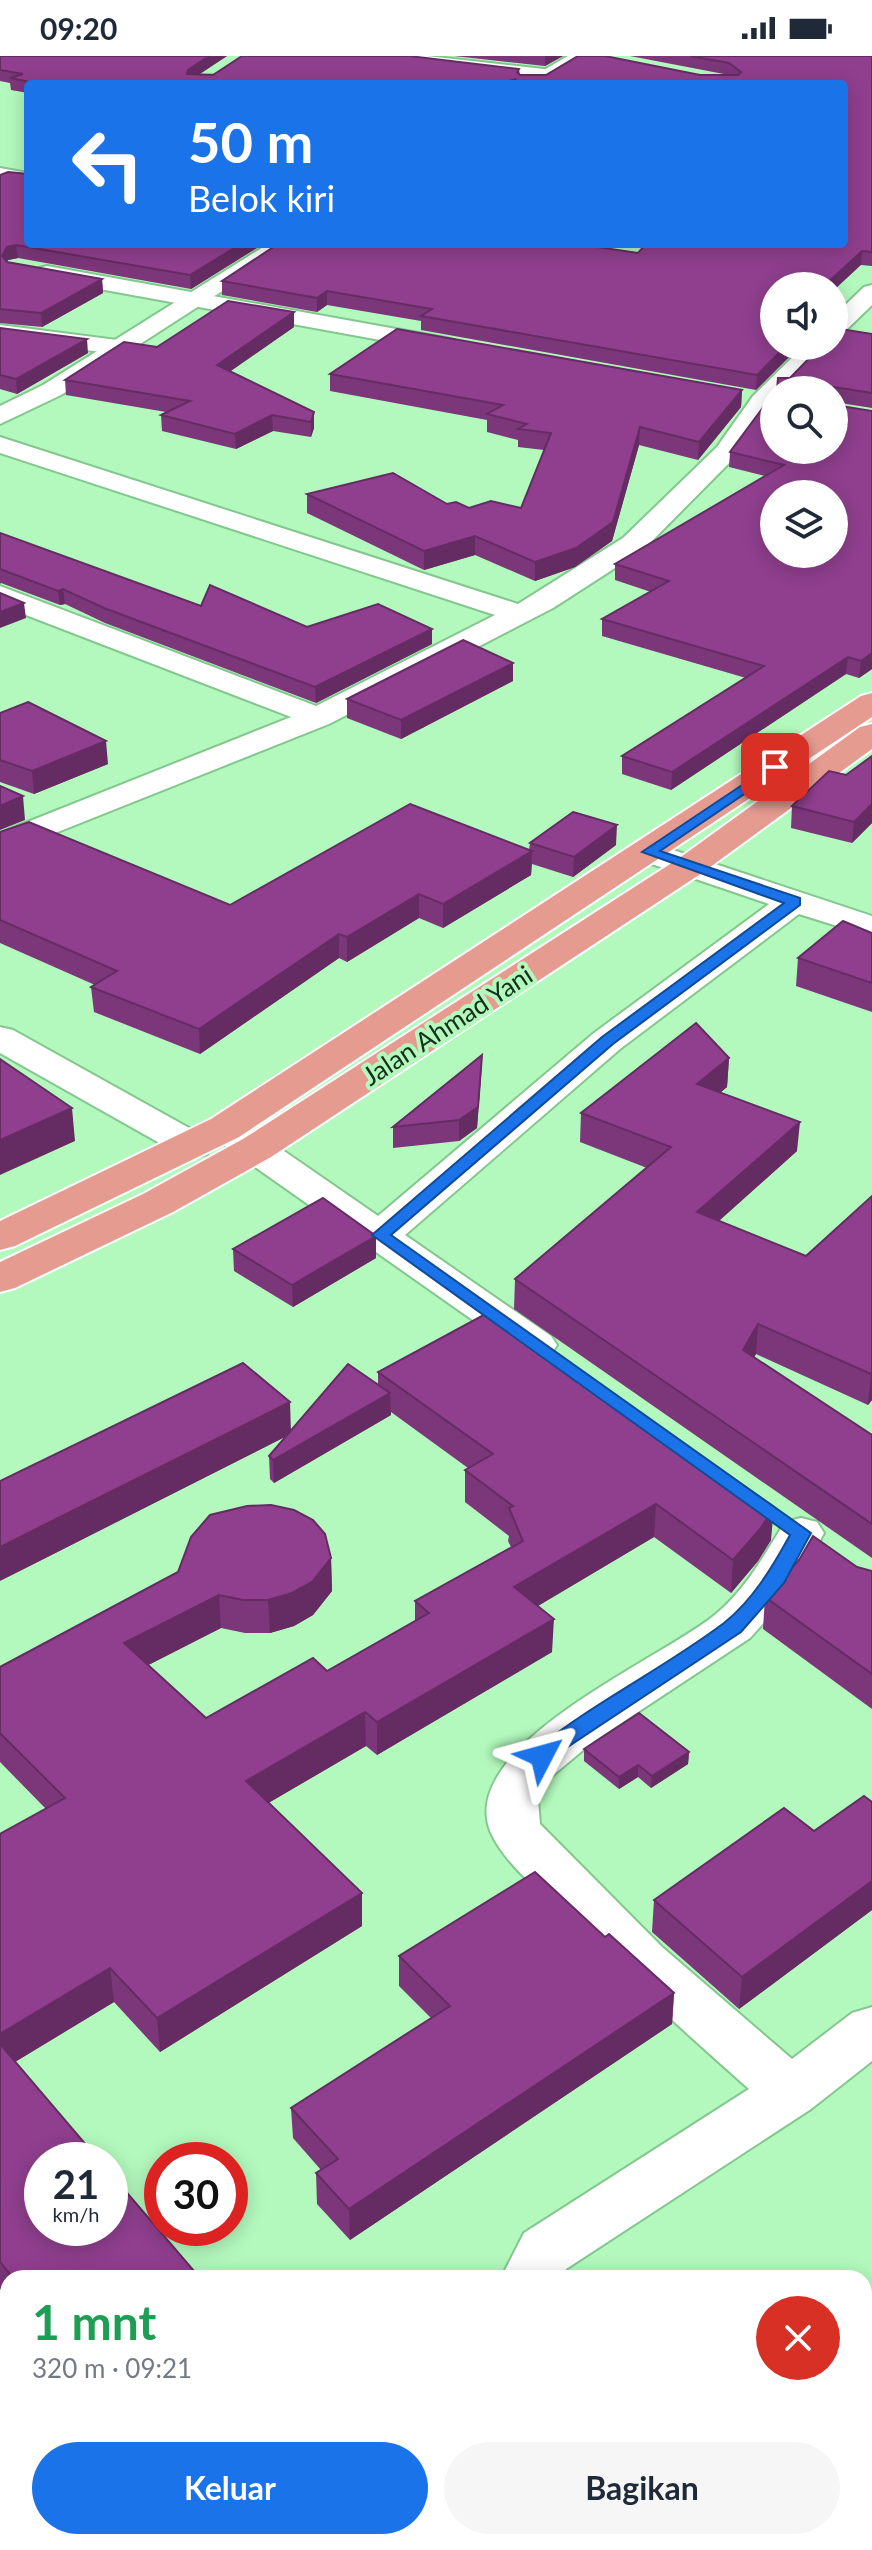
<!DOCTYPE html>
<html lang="id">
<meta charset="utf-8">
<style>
:root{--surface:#fff;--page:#f6f6f7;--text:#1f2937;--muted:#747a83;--accent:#1a73e8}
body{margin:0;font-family:Lato,sans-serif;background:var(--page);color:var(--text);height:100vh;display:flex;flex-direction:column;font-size:30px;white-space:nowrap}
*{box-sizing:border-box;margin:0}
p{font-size:26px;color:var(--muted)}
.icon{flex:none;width:44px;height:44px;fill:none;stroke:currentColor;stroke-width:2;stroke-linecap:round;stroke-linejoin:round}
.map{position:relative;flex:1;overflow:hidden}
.panel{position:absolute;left:0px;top:2214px;width:872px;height:280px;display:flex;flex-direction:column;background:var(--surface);border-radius:24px 24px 0 0;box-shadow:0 4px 20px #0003}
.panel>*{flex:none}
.top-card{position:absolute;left:24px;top:24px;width:824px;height:168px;border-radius:8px;box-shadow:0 4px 20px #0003;background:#1a73e8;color:#fff;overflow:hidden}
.controls{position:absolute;left:760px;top:216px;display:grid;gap:16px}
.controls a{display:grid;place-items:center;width:88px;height:88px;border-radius:50%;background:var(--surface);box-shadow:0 4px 20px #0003;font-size:40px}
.speed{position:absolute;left:24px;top:2086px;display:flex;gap:16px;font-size:40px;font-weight:700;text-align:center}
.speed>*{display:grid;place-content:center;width:104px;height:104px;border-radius:50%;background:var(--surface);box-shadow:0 4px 20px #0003;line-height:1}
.speed small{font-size:20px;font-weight:400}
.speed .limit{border:12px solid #d22;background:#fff;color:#111}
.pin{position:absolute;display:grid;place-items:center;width:68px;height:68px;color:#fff;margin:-34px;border-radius:16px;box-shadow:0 4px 12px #0006}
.me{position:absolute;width:88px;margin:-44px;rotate:51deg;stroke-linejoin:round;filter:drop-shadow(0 0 6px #0008)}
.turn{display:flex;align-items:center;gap:28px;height:168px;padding:0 32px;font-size:36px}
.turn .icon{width:104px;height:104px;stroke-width:2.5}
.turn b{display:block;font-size:56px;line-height:68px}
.round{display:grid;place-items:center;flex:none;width:84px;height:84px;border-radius:42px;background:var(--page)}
.summary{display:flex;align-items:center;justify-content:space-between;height:136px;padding:0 32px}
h1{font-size:48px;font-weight:700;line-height:60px;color:#1e9e55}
.cta{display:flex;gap:16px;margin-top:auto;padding:16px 32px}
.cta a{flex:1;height:92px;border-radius:48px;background:var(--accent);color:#fff;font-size:32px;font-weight:700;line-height:92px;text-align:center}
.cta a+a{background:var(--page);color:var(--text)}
.status{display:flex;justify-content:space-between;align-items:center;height:56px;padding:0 40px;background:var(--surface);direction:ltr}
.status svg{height:22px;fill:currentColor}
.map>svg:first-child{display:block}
</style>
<div class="status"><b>09:20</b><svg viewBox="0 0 49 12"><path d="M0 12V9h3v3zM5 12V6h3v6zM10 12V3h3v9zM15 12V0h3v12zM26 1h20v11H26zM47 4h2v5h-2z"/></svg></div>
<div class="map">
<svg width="872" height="2494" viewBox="0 0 872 2494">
<rect width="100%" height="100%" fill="#b3f9bd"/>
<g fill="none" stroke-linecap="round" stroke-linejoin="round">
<g stroke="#83c78e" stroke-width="4">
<g id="minor">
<polygon points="371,0 427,0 544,13 553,19 544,25 380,5"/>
<polygon points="0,112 28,117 28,129 0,124"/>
<polygon points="47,210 446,282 454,284 458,289 454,294 446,296 39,222 36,217 39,212"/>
<polygon points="872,229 872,249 842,278 834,280 834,260 864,231"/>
<polygon points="0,269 117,284 125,286 129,291 125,296 117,298 0,283"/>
<polygon points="804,290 829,290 787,334 774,334 774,347 735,401 643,494 553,552 329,668 0,799 0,777 291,661 0,549 0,530 316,650 495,559 0,397 0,381 518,548 623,482 717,391 753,340"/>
<polygon points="649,786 872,860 872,881 799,858 620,993 405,1179 551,1280 557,1289 551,1298 536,1302 521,1298 211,1080 206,1072 211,1064 225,1060 239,1064 378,1160 594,977 769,848 637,803 632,796 637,789"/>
<polygon points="0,971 13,974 207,1082 212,1090 207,1098 193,1102 179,1098 0,997"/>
<path d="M801,1462L817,1466L824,1477L794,1533L750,1582L594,1685L546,1725L538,1744L540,1768L662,1891L792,2003L852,1957L872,1951V2005L811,2053L566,2213L562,2222H501L524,2177L749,2033C682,1974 617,1914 554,1850C533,1829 503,1804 491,1777C453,1690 664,1602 716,1558C747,1532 764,1499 785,1466Z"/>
<polygon points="710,2486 779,2486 783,2494 714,2494"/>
</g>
</g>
<g stroke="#83c78e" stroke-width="4">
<g id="tertiary">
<polygon points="568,0 591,0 544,28 520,28"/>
<polygon points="268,188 295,188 61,339 0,368 0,350 43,329"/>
</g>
</g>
<g stroke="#fff" stroke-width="4">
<g id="trunk">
<polygon points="872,637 872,661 239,1081 15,1190 0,1194 0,1165 211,1063 861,640"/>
<polygon points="872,668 872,693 702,817 271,1101 173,1156 15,1232 0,1236 0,1206 143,1138 243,1083 678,803 860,671"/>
</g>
</g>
<use href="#minor" fill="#fff" fill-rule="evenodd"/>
<use href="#tertiary" fill="#fff" fill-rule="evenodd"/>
<use href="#trunk" fill="#e69b90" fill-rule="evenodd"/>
</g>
<g fill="#7c367a">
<polygon points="0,0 227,0 199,18 519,13 520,19 729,19 630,0 872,0 872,210 861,209 774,230 800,290 756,334 421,274 421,265 327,249 317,256 222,239 222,225 638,197 844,188 844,28 28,28 28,37 11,34 10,27 0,25"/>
<polygon points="454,0 563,0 545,10"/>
<polygon points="0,119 28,188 263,188 191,233 18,202 8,204 7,206 102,223 103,237 42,271 0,267"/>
<polygon points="294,256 294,271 230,315 314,356 314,372 311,381 273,375 236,393 162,375 161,359 166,356 66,339 65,324 157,291"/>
<polygon points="0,272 88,297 17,338 0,333"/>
<polygon points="872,278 872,352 834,346 834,334 777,334 790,322"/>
<polygon points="330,318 742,334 741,351 698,404 639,389 612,485 575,511 535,525 475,499 424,514 307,457 307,438 447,448 469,452 521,452 544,394 518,391 518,384 487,376 487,364 330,335"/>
<polygon points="834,394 872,613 859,622 846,618 671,734 622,718 622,700 746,622 602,580 602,563 651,536 615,524 615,508 765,420 729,411 730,396"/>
<polygon points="0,477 201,550 307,571 432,588 316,647 105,567 65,548 60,549 1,527 0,528"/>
<polygon points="513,625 401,683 347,662 347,643"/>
<polygon points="0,657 108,708 34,738 0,726"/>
<polygon points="872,700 872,767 852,787 791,772 792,750 846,719"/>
<polygon points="0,776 230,849 529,794 530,787 616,789 573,821 532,808 531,819 443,872 419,862 347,906 339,902 200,998 94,956 91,931 95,929 0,887"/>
<polygon points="872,877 872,956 796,930 798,902"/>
<polygon points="482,999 481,1020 477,1072 459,1085 393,1092 393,1071"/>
<polygon points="729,1002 727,1031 720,1037 797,1095 719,1165 806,1200 872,1140 872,1344 868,1349 756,1298 754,1301 872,1379 872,1502 514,1253 515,1223 647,1112 580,1086 581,1057"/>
<polygon points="376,1180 376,1202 293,1251 234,1215 233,1193"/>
<polygon points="378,1316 771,1484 758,1505 731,1537 654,1481 538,1550 552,1596 377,1699 366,1690 268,1747 362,1837 362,1870 160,1996 114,1946 15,2006 200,2222 8,2222 8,2243 0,2233 0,1778 46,1753 0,1706 0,1611 331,1502 332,1535 313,1559 294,1570 270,1577 245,1577 221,1572 148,1609 206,1662 327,1615 415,1565 415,1545 511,1491 508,1485 509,1480 465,1446 465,1414 468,1412 391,1356 391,1359 274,1427 270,1423 269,1400 286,1380 0,1525 378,1328"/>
<polygon points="857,1511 872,1515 872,1653 763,1573 765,1541"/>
<polygon points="584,1693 689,1696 688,1708 651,1732 638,1721 619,1733 584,1705"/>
<polygon points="872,1746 872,1854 739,1953 652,1876 654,1844 814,1775"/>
<polygon points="605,1881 674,1937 672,1968 350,2184 317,2148 316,2117 321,2114 293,2082 291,2052 431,1962 399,1930 399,1900"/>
<polygon points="261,2486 668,2486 668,2494 267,2494"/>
<polygon points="769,2486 864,2486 872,2494 768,2494"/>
</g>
<g fill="#652c63">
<polygon points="209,0 227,0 188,26 188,28 188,14"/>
<polygon points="545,0 563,0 545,10"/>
<polygon points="241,188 263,188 191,233 190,219"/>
<polygon points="16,189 18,202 8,204 3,214 2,200 7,191"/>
<polygon points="862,195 861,209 834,234 834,230 824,230"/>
<polygon points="102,223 103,237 42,271 41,257"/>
<polygon points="327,235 327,249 317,256 317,242"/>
<polygon points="294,256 294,271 218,324 217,309"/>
<polygon points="87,283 88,297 17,338 16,323"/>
<polygon points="786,290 800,290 756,334 757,319"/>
<polygon points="742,334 741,351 698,404 699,386"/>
<polygon points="314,356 314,372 311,381 311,366"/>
<polygon points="272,359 273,375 236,393 235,378"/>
<polygon points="640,371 639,389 612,485 575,511 535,525 535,506"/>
<polygon points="475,480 475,499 424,514 424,495"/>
<polygon points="63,533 65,548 60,549 58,535"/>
<polygon points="24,547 26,562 0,572 0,556"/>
<polygon points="432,573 432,588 316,647 315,631"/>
<polygon points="872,597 872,613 859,622 861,605"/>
<polygon points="848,601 846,618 671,734 672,716"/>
<polygon points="513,607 513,625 401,683 401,664"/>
<polygon points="106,685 108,708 34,738 32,715"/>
<polygon points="23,740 25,764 0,774 0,750"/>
<polygon points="872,748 872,767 852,787 854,766"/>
<polygon points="617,769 616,789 573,821 574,801"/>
<polygon points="532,795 531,819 443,872 443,848"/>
<polygon points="419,838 419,862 347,906 347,881"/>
<polygon points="339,878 339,902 200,998 199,973"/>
<polygon points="482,999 481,1020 477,1072 459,1085 459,1064"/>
<polygon points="729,1002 727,1031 695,1057 697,1028"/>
<polygon points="72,1052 75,1085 0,1119 0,1084"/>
<polygon points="800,1066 797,1095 695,1186 697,1156"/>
<polygon points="376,1180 376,1202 293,1251 292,1229"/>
<polygon points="758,1268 756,1298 741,1325 743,1294"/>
<polygon points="872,1317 872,1344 868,1349 871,1318"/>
<polygon points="390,1337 391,1359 274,1427 273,1404"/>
<polygon points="290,1346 291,1378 0,1525 0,1491"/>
<polygon points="656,1448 654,1481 514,1564 514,1531"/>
<polygon points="774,1451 771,1484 758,1505 731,1537 733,1504"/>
<polygon points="331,1502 332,1535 313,1559 294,1570 270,1577 268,1544"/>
<polygon points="219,1539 221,1572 127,1620 124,1587"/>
<polygon points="554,1563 552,1596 377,1699 377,1666"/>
<polygon points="365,1656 366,1690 248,1759 246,1725"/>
<polygon points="689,1696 688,1708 651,1732 652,1720"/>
<polygon points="638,1709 638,1721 619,1733 619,1721"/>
<polygon points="872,1825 872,1854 739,1953 742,1921"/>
<polygon points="362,1837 362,1870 160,1996 157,1962"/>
<polygon points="110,1912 114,1946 0,2015 0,1978"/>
<polygon points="674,1937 672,1968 350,2184 349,2153"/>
<polygon points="669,2487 668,2494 660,2494"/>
</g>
<g fill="#903f8e" stroke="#652c63" stroke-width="2" fill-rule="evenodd">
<polygon points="0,0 209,0 188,14 187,18 213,19 242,0 409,0 519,13 517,16 520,19 546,19 578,0 605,0 700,19 738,19 741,16 729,7 690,0 872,0 872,196 862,195 824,230 774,230 774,290 786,290 757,319 421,260 432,253 327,235 317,242 222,225 278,188 577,188 638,197 646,188 844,188 844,28 510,28 516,23 499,28 40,28 10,22 23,18 0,14"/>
<polygon points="8,116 28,118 28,188 241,188 190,219 16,189 7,191 2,200 7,206 102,223 41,257 0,253 0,119"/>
<polygon points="228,245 294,256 217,309 314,356 311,366 272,359 235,378 161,359 190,345 65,324 124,286 157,291"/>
<polygon points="0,272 87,283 16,323 0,319"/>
<polygon points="834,272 872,278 872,337 833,331 833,334 777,334 778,322 790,322 821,290 834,290"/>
<polygon points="397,273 742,334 699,386 640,371 613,466 576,492 535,506 475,480 424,495 307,438 393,417 447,448 456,446 469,452 491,445 521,452 551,377 518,373 527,368 487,358 503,349 330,318"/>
<path d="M770,342H774V394H834V349L872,355V597L861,605L848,601L672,716L622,700L764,610L602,563L669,525L615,508L784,409L730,396ZM774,438H834V498H774Z"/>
<polygon points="0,477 201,550 210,529 307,571 378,548 432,573 315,631 104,552 63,533 58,535 0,513"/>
<polygon points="0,537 24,547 0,556"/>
<polygon points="463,584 513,607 401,664 347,643"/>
<polygon points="28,646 106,685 32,715 0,704 0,657"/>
<polygon points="872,700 872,748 854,766 792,750 829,715 846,719"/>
<polygon points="0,730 23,740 0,750"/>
<polygon points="410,748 532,795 443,848 419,838 347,881 339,878 199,973 91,931 117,915 0,864 0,776 29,766 230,849"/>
<polygon points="573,756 617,769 574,801 530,787"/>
<polygon points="843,865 872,877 872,927 798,902"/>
<polygon points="696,967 729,1002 697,1028 800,1066 697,1156 806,1200 872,1140 872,1317 871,1318 758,1268 743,1294 872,1379 872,1468 515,1223 671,1091 581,1057"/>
<polygon points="482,999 478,1051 459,1064 393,1071"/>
<polygon points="0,1003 72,1052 0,1084"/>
<polygon points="323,1142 376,1180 292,1229 233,1193"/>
<polygon points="493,1254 774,1451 761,1472 733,1504 656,1448 514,1531 554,1563 377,1666 365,1656 246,1725 362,1837 157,1962 110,1912 0,1978 0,1778 65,1742 0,1677 0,1611 178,1516 191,1481 210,1459 247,1450 271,1449 294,1454 313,1464 325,1478 331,1502 312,1526 292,1537 268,1544 243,1544 219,1539 124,1587 206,1662 313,1602 327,1615 429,1557 415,1545 523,1485 509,1452 513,1450 465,1414 493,1398 378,1316"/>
<polygon points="243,1307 290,1346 0,1491 0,1425"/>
<polygon points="348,1308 390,1337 273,1404 269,1400"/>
<polygon points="813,1480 857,1511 872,1515 872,1618 765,1541 799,1504"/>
<polygon points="639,1657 689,1696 652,1720 638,1709 619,1721 584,1693"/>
<polygon points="864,1740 872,1746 872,1825 742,1921 654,1844 784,1752 814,1775"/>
<polygon points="535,1816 605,1881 609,1878 674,1937 349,2153 316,2117 338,2103 291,2052 450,1950 399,1900"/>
<polygon points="0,1988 99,2104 42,2104 42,2172 110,2172 110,2117 200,2222 13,2222 0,2206"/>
<polygon points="872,2323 872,2494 804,2494 796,2486 864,2486 864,2330"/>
<polygon points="8,2356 8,2486 130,2486 137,2494 0,2494 0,2361"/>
<polygon points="286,2486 668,2486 669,2487 660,2494 286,2494 290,2491"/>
</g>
<path fill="#1a73e8" stroke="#114b97" stroke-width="2" d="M775,707L780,708V714L660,795L800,842V849L613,988L391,1179L811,1477L784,1527L741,1576L542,1708L535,1706L531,1700L535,1694C594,1646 663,1613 724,1567C753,1544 773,1510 790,1479L372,1179L602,981L784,847L642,796Z"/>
<g text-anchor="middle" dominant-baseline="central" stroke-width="8" stroke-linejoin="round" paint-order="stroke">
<g font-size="26" fill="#15311b" stroke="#b3f9bd">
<text transform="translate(447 969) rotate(-33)">Jalan Ahmad Yani</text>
</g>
</g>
</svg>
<div class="controls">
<a><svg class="icon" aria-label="sound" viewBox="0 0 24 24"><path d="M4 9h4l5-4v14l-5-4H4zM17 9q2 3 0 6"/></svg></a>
<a><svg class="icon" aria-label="search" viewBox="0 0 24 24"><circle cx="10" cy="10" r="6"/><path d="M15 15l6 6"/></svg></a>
<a><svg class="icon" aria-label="layers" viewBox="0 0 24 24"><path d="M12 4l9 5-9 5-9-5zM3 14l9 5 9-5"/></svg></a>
</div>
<div class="speed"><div>21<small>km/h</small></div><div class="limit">30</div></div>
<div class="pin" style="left:775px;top:711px;background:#d93025"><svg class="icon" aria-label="arrive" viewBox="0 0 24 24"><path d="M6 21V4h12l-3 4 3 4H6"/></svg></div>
<svg class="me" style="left:542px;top:1700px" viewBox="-20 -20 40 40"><path d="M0-17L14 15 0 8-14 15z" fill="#1a73e8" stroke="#fff" stroke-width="4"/></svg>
<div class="top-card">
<div class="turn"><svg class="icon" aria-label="left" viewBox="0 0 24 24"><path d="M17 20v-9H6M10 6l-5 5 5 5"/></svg><div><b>50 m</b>Belok kiri</div></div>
</div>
<section class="panel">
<div class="summary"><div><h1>1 mnt</h1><p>320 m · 09:21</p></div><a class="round" style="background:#d93025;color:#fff"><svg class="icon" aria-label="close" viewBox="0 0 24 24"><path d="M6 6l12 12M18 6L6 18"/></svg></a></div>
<div class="cta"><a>Keluar</a><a>Bagikan</a></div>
</section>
</div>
